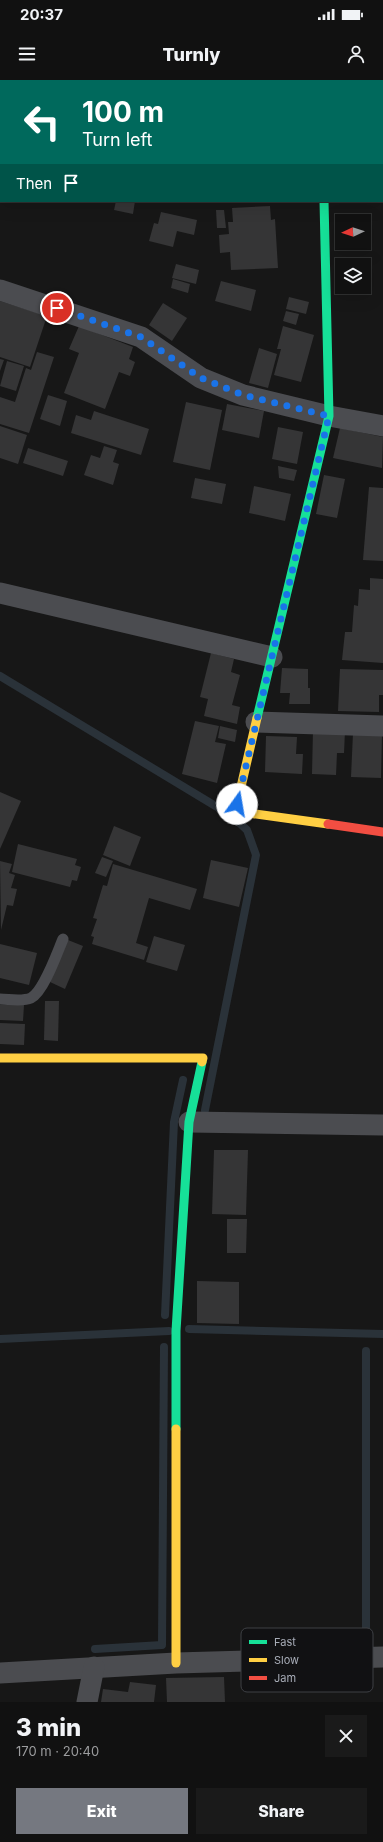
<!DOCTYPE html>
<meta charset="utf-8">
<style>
:root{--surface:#111;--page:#1a1a1a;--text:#f1f3f6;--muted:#9c9d9f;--line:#303131;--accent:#757880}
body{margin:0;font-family:Inter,sans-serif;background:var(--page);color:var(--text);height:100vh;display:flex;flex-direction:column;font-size:15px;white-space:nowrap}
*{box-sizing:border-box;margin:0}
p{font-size:13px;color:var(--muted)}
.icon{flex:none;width:22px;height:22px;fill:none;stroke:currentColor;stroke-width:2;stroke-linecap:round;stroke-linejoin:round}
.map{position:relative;height:1622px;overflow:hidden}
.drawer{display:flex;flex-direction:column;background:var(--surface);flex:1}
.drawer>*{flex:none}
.guide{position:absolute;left:0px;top:0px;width:383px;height:122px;box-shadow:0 4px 16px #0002,0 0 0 1px var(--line);background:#00695c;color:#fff;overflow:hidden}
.needle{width:26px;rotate:266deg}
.tools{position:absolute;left:335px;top:134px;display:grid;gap:8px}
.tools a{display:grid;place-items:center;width:36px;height:36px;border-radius:0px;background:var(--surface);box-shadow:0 4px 16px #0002,0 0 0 1px var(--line);font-size:20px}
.pin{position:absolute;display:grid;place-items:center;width:34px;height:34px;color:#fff;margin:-17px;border:2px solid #fff;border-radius:50%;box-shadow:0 1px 4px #0007}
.me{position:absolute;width:44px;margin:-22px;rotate:13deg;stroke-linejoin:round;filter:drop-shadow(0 0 3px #0008)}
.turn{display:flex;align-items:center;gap:14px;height:84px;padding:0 16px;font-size:18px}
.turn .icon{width:52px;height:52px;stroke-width:2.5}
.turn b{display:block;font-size:28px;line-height:34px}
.then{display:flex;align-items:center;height:38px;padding:0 16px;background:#0003;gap:8px;font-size:15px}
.round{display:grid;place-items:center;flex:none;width:42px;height:42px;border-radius:0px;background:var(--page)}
.headline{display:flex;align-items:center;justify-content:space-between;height:68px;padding:0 16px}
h1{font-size:24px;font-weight:800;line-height:30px}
.button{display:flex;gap:8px;margin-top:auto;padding:8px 16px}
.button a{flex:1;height:46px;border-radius:0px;background:var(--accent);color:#fff;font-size:16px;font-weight:800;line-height:46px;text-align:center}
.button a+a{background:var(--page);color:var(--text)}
.status{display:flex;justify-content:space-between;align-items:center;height:28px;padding:0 20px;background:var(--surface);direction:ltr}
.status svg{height:11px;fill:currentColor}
header{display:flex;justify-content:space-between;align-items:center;height:52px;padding:0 16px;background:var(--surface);font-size:18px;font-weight:800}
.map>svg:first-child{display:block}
</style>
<div class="status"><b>20:37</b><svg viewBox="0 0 49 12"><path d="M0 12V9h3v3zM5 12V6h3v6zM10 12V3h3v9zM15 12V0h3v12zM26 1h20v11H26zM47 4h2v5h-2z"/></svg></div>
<header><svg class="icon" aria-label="menu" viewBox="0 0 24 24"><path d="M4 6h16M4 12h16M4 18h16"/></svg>Turnly<svg class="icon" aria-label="person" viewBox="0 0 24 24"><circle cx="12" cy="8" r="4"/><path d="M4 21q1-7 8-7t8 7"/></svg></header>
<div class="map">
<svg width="383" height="1622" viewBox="0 0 383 1622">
<rect width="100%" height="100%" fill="#171717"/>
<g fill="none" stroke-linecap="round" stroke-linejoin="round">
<g stroke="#2a3239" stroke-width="8">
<polyline points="382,65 383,65"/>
<polyline points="0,76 1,76"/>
<polyline points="0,596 232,736"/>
<polyline points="205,1030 256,775 247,750 232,736 233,725"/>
<polyline points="165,1235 174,1042 183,1000"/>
<polyline points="189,1249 383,1254"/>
<polyline points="0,1259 169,1251"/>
<polyline points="366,1271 366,1550"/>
<polyline points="95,1569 162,1565 164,1267"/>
</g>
</g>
<g fill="#353536">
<polygon points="116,121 135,121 133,134 114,130"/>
<polygon points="270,126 271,140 275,139 278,188 231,190 230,172 220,173 219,155 229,154 228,142 233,142 232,128"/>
<polygon points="216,130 224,130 226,148 217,148"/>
<polygon points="161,132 197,140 194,155 177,151 173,167 149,161 154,143 158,144"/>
<polygon points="176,184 199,190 196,204 172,198"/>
<polygon points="173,199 190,204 188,213 171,208"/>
<polygon points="221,201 256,210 251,231 215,221"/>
<polygon points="289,217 309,222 306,234 286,229"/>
<polygon points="0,221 47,236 30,287 0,277"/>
<polygon points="163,223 187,238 172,261 149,245"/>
<polygon points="286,231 299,234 296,245 283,241"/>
<polygon points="79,246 133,267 129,279 135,282 130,296 119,292 105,329 64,313 79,273 69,269"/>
<polygon points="283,246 314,255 301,302 274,295 281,269 277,269"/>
<polygon points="259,268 277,274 268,308 249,303"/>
<polygon points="37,272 54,277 29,353 0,344 0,317 15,322 26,288 31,290"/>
<polygon points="0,279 4,280 0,291"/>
<polygon points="7,281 24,286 16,311 0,306"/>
<polygon points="48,315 67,321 60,346 40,339"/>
<polygon points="186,322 222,330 210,390 173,382"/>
<polygon points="227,324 264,331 259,358 222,350"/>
<polygon points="94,331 149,349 141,375 71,353 76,335 91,340"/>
<polygon points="0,346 27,355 18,384 0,378"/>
<polygon points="278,347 303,352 297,384 272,379"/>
<polygon points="340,348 383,357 382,388 333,378"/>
<polygon points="104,366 117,370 113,382 119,384 113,405 84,395 91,375 100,378"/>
<polygon points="28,368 68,381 63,396 23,383"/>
<polygon points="278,386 297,390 294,401 279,398"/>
<polygon points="324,395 345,399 337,438 316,434"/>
<polygon points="195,398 226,404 222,424 191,418"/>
<polygon points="254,406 291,414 285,441 249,433"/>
<polygon points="369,407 383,408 383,481 363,480"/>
<polygon points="370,498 383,499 383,583 342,580 345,552 352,552 354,525 358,526 359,509 370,510"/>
<polygon points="211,573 234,579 231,592 240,595 232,625 240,627 237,644 204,636 208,619 200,617"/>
<polygon points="282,588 308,589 308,608 310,608 310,624 289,624 290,613 280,613"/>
<polygon points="340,589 383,590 383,615 379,615 379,632 338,631"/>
<polygon points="195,641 219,646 215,662 226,664 217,703 182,694"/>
<polygon points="220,646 237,650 235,662 218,658"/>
<polygon points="313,650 345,651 344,673 337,673 336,695 312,694"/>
<polygon points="353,653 382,654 381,698 351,697"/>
<polygon points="266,656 297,657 296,674 303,674 302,694 265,692"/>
<polygon points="0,712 21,721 0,769"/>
<polygon points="114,746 141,757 130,786 103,775"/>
<polygon points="18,764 77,779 75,785 81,787 77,801 72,800 70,807 12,792"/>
<polygon points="102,777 113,781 106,797 95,793"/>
<polygon points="211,780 248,788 239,827 203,818"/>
<polygon points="0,781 12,784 9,793 15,795 11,808 17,809 13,826 7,825 1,850"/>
<polygon points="113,784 197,809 190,830 149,818 136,863 148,867 144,880 92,864 94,857 91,856 97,839 93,838 103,805 107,806"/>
<polygon points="154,856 185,865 177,891 146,882"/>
<polygon points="68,860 83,866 65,909 50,902"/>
<polygon points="0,864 37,873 29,905 0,898"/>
<polygon points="45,921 59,921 58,961 44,960"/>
<polygon points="0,925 24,925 23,941 0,940"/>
<polygon points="0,943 25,944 24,965 0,964"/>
<polygon points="214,1070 248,1070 246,1135 212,1134"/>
<polygon points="227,1139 247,1139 246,1173 227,1173"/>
<polygon points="197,1201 239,1202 239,1244 197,1243"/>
<polygon points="224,1597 225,1622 167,1622 166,1598"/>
<polygon points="130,1602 156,1605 154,1622 101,1622 103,1609 128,1612"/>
</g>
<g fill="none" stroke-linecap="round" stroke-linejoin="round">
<path stroke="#4b4c50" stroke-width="11" d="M0,919C9,919 22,922 31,918C44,911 57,873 63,859"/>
<g stroke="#4b4c50" stroke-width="21">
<polyline points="321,0 321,1"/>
<polyline points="382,54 383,54"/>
<polyline points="0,210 141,257 201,298 243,315 329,336 383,346"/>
<polyline points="0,513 272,577"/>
<polyline points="256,642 383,646"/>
<polyline points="189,1042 383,1045"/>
<polyline points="0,1593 176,1583 383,1577"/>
<polyline points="87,1622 94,1587"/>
</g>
<g stroke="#16e098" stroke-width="9">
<polyline points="257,638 329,336 324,121"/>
<polyline points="176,1349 176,1251 189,1042 202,982"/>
</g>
<g stroke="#ffcf43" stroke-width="9">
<polyline points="257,638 237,724 248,733 328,744"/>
<polyline points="0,978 203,978 202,982"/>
<polyline points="176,1349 176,1583"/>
</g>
<polyline stroke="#f24e42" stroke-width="9" points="328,744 383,752"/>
</g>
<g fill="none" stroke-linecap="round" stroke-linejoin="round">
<polyline stroke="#1a73e8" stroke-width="7" stroke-dasharray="0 12.6" points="57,228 141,257 201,298 243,315 329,336 237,724"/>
</g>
<rect x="241" y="1548" width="132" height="64" rx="6" fill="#111113" stroke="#3e4045" stroke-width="1"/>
<rect x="249" y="1560" width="18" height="4" fill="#16e098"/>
<rect x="249" y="1578" width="18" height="4" fill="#ffcf43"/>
<rect x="249" y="1596" width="18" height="4" fill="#f24e42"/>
<g font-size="11" fill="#a8adb8">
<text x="274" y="1566">Fast</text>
<text x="274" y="1584">Slow</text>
<text x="274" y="1602">Jam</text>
</g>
</svg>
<div class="tools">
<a><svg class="needle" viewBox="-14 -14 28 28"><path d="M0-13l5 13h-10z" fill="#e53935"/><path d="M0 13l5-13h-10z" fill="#9c9d9f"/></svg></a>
<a><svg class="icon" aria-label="layers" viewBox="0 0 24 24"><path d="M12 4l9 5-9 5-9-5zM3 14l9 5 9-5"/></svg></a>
</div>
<div class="pin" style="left:57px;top:228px;background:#d93025"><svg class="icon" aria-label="arrive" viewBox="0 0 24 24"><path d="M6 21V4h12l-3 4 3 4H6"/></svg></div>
<svg class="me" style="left:237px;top:724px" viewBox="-20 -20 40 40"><circle r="19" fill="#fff"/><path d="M0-13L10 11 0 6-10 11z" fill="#1a73e8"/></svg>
<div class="guide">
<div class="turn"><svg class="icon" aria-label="left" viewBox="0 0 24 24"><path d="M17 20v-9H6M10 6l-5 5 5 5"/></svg><div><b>100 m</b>Turn left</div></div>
<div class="then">Then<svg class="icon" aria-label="arrive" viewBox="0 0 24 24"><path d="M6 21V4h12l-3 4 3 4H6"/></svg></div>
</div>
</div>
<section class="drawer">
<div class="headline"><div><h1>3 min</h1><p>170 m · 20:40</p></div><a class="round"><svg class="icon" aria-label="close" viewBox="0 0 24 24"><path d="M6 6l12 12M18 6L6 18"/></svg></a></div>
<div class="button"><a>Exit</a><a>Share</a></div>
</section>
